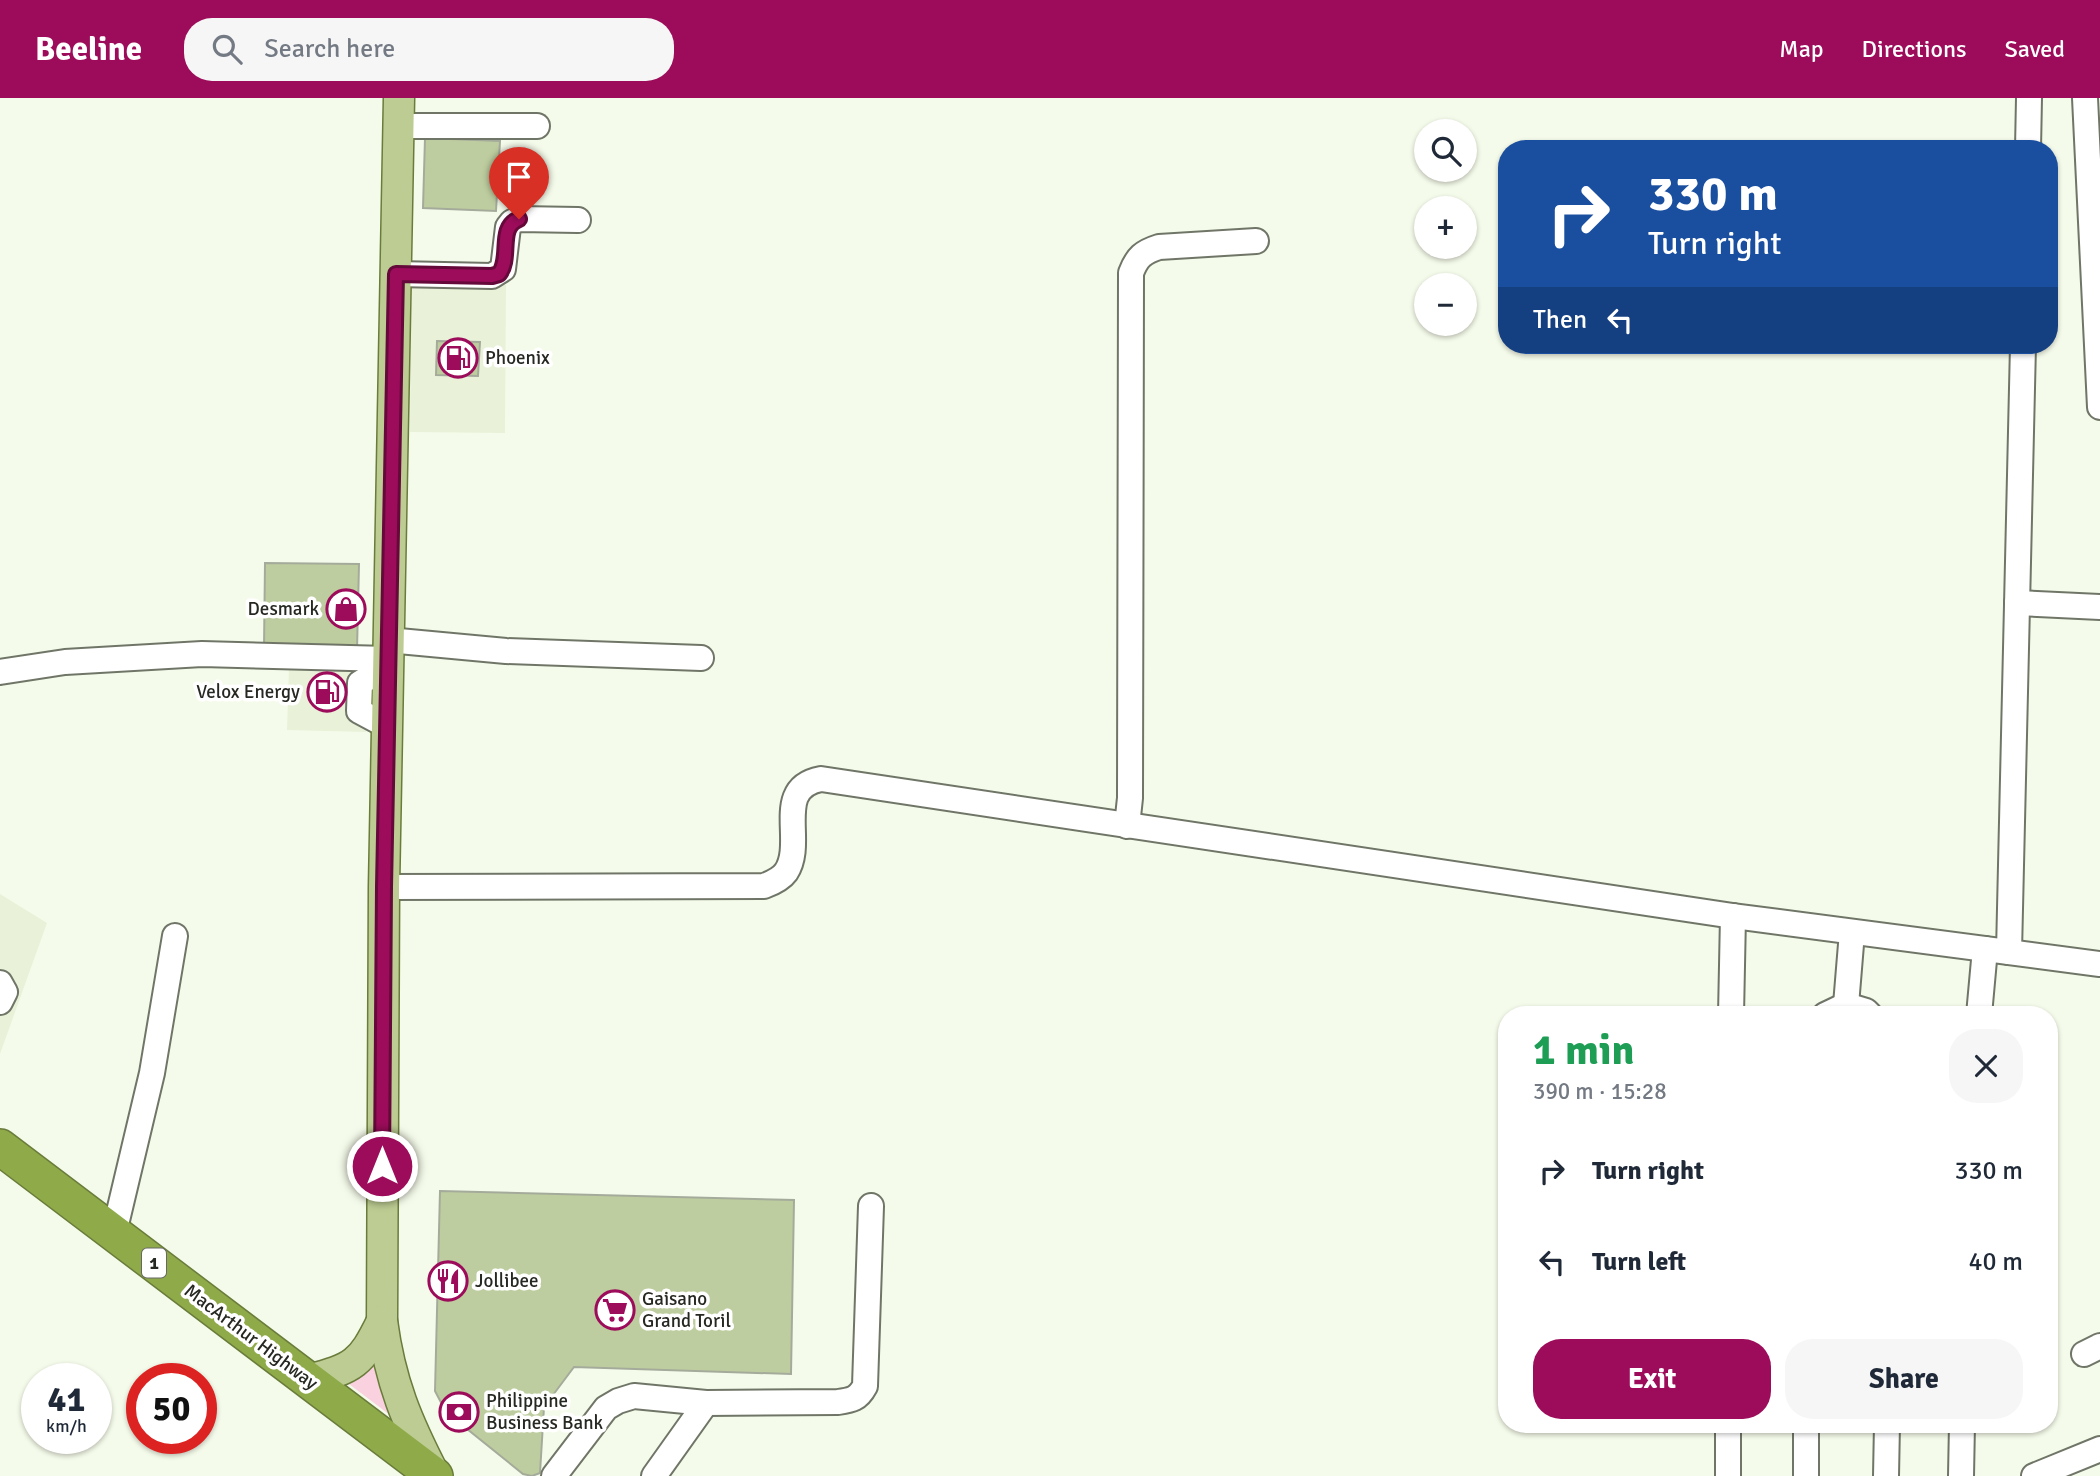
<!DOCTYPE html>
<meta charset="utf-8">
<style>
:root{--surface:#fff;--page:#f6f6f7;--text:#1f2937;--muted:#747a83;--accent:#9c0c5a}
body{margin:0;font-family:Signika,sans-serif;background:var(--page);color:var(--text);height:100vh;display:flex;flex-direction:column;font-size:26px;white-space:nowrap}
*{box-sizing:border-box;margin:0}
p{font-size:23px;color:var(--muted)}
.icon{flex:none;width:38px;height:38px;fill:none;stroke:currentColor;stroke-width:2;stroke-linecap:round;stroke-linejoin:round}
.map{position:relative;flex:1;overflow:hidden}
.side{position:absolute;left:1498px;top:908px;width:560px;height:427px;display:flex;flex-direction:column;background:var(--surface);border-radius:28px;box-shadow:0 2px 5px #0004}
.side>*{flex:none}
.top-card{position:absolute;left:1498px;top:42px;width:560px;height:214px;border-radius:28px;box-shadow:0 2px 5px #0004;background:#1a4fa0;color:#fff;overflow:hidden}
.tools{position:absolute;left:1414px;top:21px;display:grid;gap:14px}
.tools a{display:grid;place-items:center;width:63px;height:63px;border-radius:50%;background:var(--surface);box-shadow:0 2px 5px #0004;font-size:35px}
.speed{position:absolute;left:21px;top:1265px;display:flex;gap:14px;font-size:35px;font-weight:700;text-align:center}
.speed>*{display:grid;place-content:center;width:91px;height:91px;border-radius:50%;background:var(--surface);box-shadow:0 2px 5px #0004;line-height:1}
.speed small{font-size:18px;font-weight:400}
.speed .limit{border:10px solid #d22;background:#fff;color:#111}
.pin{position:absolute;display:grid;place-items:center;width:60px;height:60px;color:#fff;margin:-72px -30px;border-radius:50% 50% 50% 0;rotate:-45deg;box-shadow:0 0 7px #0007}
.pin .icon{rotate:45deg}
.me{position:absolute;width:77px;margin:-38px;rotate:0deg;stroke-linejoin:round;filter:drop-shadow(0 0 5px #0008)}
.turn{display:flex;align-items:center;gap:24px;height:147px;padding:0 35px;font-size:32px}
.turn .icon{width:91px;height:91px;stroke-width:2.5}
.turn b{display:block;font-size:49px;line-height:60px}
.then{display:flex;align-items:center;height:66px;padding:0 35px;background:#0003;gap:14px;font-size:26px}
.round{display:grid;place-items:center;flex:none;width:74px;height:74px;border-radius:28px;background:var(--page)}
.summary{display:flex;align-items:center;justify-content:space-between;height:119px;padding:0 35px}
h1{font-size:42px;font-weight:700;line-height:52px;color:#1e9e55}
.action{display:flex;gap:14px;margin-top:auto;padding:14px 35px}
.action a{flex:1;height:80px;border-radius:28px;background:var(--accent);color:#fff;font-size:28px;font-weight:700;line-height:80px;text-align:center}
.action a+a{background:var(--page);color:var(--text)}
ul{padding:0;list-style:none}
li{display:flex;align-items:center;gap:21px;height:91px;padding:0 35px}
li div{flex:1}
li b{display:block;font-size:26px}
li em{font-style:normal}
header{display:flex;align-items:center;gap:42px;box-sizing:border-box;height:98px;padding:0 35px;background:var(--accent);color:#fff}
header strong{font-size:33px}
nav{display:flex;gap:38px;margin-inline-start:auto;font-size:24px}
.search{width:490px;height:63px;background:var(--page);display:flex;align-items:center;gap:18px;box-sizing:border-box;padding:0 24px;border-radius:28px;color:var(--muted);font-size:26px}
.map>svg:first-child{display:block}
</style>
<header>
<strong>Beeline</strong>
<div class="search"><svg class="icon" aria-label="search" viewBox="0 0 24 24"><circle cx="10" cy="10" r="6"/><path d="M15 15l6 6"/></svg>Search here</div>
<nav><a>Map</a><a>Directions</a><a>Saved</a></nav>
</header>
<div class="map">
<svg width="2100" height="1378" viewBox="0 0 2100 1378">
<rect width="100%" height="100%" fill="#f5fbea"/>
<g fill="#e9f1d9">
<polygon points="411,187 506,187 505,335 410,334"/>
<polygon points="289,568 367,569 366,634 287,632"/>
<polygon points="0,796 47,825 0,956"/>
</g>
<polygon fill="#fad1df" points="373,1266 390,1317 349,1286"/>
<g fill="#becd9f" stroke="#a5ab9b" stroke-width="2">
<polygon points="425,40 500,43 496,113 423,110"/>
<polygon points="437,243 480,244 478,278 436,277"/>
<polygon points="265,465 359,466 357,552 264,550"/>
<polygon points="440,1093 794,1102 791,1276 574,1269 544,1309 540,1375 532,1378 523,1376 446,1314 435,1293"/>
</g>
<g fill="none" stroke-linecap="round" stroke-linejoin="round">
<g stroke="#707667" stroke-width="28">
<g id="minor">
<polyline points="2085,0 2100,309"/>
<polyline points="399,28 537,28"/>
<polyline points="2028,51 2029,0"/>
<polyline points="396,176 492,178 503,171 508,129 512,124 519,121 578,122"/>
<polyline points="2017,505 2100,509"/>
<polyline points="388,542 506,553 701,560"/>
<polyline points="0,574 65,564 202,556 388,561"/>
<polyline points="387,628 359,613 360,585 388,568"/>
<path d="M1127,728L1130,700L1131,175C1137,159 1143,154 1159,149L1256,143"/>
<path d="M384,789L764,788C772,785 781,781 786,774C806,744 772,690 821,681L1733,818L2100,866"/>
<polyline points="2009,854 2023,247"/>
<polyline points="0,885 5,894 0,904"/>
<polyline points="1846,907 1852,834"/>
<polyline points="1731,917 1733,818"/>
<polyline points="1825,917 1846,907 1866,913 1870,917"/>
<polyline points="1979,917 1985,851"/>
<polyline points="114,1135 152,975 175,838"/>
<polyline points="2084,1256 2100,1248"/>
<polyline points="1728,1326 1728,1378"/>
<polyline points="1806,1326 1806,1378"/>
<path d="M554,1378L606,1310L618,1303L634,1298L706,1305L838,1304C852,1302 858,1301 865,1288L871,1108"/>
<polyline points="654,1378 706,1305"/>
<polyline points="1886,1378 1887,1326"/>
<polyline points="1961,1378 1962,1326"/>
<polyline points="2034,1378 2100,1351"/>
</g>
</g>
<g stroke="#6a7c3b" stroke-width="33">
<g id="major">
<path d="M399,0L384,789L382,1223C390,1284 407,1324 435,1378"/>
<path d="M308,1282C354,1270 361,1266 382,1223"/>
</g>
</g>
<g stroke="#6a7c3b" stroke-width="38">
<polyline id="highway" points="0,1049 435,1378"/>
</g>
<use href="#minor" stroke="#fff" stroke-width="24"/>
<use href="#major" stroke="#bccc92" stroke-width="30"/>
<use href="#highway" stroke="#8faa49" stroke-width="35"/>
</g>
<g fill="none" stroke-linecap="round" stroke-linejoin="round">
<g stroke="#65083a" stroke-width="18">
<path id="route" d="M382,1068L384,789L396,176L492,178L499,176C512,160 497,129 519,121"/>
</g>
<use href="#route" stroke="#9c0c5a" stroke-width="12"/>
</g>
<defs>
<g id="fuel-ring" transform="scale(2.0125)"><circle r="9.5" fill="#fff" stroke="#9c0c5a" stroke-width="1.5"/><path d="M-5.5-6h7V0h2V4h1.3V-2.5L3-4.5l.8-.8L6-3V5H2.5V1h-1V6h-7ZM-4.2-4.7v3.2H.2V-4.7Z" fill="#9c0c5a"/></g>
<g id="shop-ring" transform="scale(2.0125)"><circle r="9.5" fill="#fff" stroke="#9c0c5a" stroke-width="1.5"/><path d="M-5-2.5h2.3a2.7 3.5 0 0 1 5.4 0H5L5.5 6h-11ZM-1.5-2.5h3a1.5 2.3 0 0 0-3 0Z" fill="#9c0c5a"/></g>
<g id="restaurant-ring" transform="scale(2.0125)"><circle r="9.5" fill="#fff" stroke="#9c0c5a" stroke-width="1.5"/><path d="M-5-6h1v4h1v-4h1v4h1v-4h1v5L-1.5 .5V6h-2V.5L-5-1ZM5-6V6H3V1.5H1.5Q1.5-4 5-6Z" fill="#9c0c5a"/></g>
<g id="supermarket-ring" transform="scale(2.0125)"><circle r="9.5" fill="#fff" stroke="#9c0c5a" stroke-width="1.5"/><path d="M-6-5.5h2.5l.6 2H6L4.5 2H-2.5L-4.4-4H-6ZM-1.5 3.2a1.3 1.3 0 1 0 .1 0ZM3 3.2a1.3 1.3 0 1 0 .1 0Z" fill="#9c0c5a"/></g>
<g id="bank-ring" transform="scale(2.0125)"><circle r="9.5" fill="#fff" stroke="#9c0c5a" stroke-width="1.5"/><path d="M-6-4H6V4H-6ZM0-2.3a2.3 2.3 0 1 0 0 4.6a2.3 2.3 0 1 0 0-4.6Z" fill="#9c0c5a"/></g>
</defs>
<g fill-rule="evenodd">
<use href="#fuel-ring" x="458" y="260"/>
<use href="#shop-ring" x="346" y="511"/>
<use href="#fuel-ring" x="327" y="594"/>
<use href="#restaurant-ring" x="448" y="1183"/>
<use href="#supermarket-ring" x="615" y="1212"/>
<use href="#bank-ring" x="459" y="1314"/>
</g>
<g text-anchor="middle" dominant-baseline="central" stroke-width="7" stroke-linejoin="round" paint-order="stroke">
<rect fill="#fff" stroke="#676864" stroke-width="2" x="142" y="1150.5" width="24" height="29" rx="5"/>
<g font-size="18" font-weight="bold" fill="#262822">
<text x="154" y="1165">1</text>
</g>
<g font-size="19" fill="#262822" stroke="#fff" text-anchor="start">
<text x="485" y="260">Phoenix</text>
<text x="319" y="511" text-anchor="end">Desmark</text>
<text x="300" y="594" text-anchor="end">Velox Energy</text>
<text x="475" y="1183">Jollibee</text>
<text x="642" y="1201">Gaisano<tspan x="642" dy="22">Grand Toril</tspan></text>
<text x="486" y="1303">Philippine<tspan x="486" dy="22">Business Bank</tspan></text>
</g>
<g font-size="19" fill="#262822" stroke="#fff">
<text transform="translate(251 1239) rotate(37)">MacArthur Highway</text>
</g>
</g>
</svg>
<div class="tools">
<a><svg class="icon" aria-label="search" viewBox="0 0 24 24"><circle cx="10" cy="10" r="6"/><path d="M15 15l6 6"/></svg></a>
<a>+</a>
<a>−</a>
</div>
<div class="speed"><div>41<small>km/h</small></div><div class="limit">50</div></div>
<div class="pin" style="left:519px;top:121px;background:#d93025"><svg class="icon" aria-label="arrive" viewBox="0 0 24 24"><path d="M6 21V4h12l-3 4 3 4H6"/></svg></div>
<svg class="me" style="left:382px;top:1068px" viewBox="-20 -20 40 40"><circle r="17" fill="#9c0c5a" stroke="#fff" stroke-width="3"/><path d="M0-11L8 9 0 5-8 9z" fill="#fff"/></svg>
<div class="top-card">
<div class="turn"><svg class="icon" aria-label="right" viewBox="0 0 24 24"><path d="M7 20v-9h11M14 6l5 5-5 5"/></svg><div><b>330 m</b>Turn right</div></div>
<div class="then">Then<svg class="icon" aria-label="left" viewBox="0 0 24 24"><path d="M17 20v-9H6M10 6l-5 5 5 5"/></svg></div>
</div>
<section class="side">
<div class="summary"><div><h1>1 min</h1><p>390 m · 15:28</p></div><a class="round"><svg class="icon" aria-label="close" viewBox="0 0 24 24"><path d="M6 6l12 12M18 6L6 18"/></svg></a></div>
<ul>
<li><svg class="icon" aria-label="right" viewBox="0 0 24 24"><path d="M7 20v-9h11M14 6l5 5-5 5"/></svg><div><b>Turn right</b></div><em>330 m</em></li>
<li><svg class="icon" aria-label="left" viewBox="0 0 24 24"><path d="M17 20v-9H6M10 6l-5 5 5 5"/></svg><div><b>Turn left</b></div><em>40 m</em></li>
</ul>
<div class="action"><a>Exit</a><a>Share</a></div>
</section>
</div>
